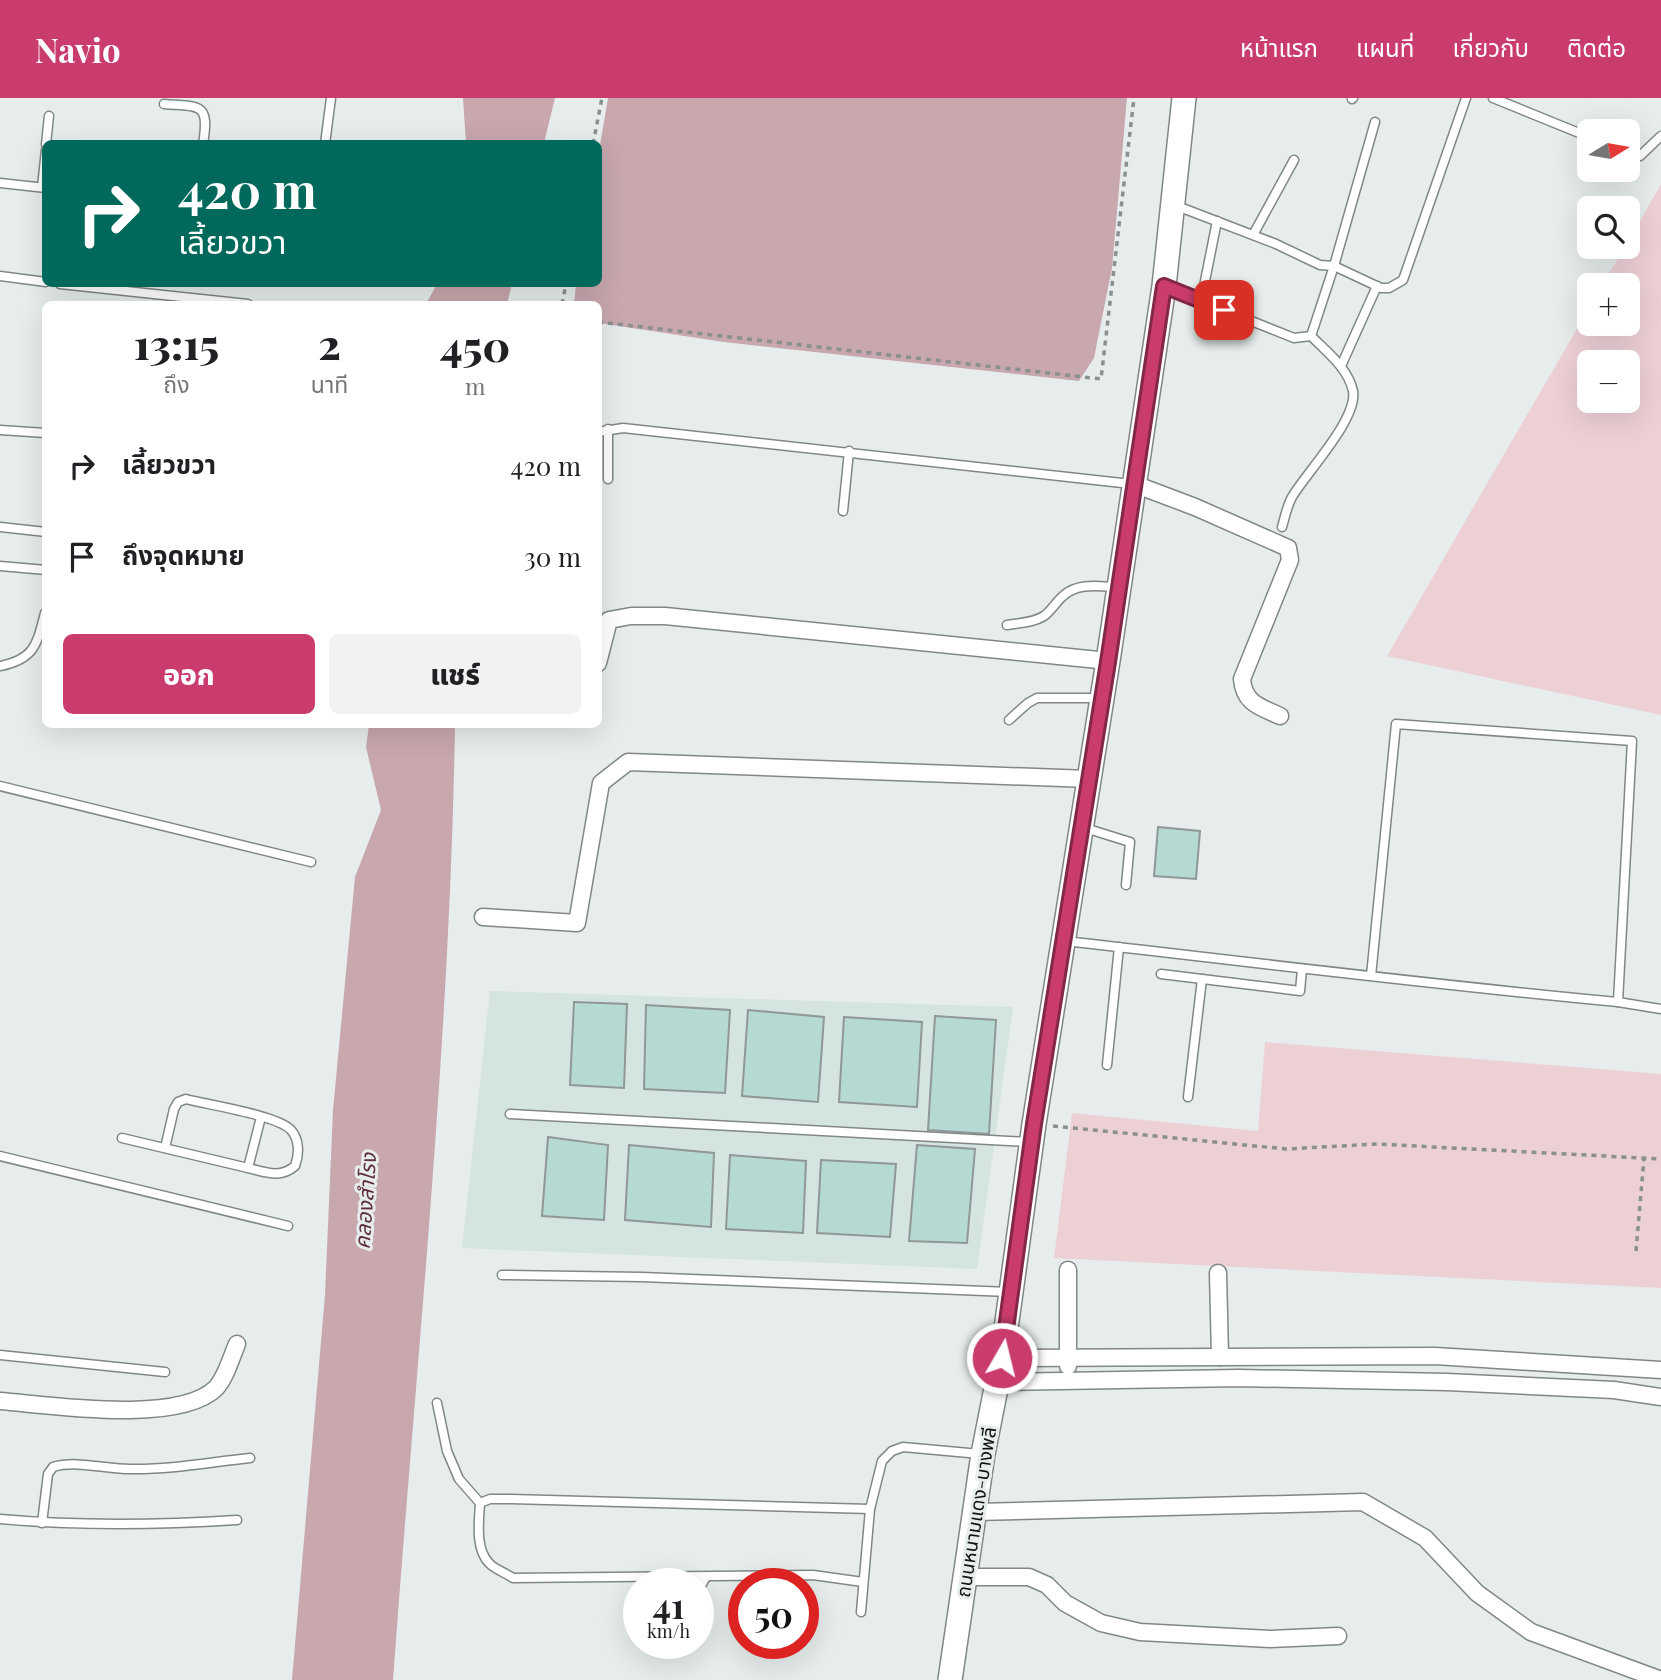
<!DOCTYPE html>
<html lang="th">
<meta charset="utf-8">
<style>
:root{--surface:#fff;--page:#f2f2f2;--text:#202124;--muted:#757577;--accent:#c93c6d}
body{margin:0;font-family:"Playfair Display","Noto Sans Thai",serif;background:var(--page);color:var(--text);height:100vh;display:flex;flex-direction:column;font-size:26px;white-space:nowrap}
*{box-sizing:border-box;margin:0}
p{font-size:23px;color:var(--muted)}
.icon{flex:none;width:38px;height:38px;fill:none;stroke:currentColor;stroke-width:2;stroke-linecap:round;stroke-linejoin:round}
.map{position:relative;flex:1;overflow:hidden}
.details{position:absolute;left:42px;top:203px;width:560px;height:427px;display:flex;flex-direction:column;background:var(--surface);border-radius:10px;box-shadow:0 7px 28px #0002}
.details>*{flex:none}
.banner{position:absolute;left:42px;top:42px;width:560px;height:147px;border-radius:10px;box-shadow:0 7px 28px #0002;background:#00695c;color:#fff;overflow:hidden}
.needle{width:46px;rotate:79deg}
.tools{position:absolute;left:1577px;top:21px;display:grid;gap:14px}
.tools a{display:grid;place-items:center;width:63px;height:63px;border-radius:10px;background:var(--surface);box-shadow:0 7px 28px #0002;font-size:35px}
.speed{position:absolute;left:623px;top:1470px;display:flex;gap:14px;font-size:35px;font-weight:700;text-align:center}
.speed>*{display:grid;place-content:center;width:91px;height:91px;border-radius:50%;background:var(--surface);box-shadow:0 7px 28px #0002;line-height:1}
.speed small{font-size:18px;font-weight:400}
.speed .limit{border:10px solid #d22;background:#fff;color:#111}
.pin{position:absolute;display:grid;place-items:center;width:60px;height:60px;color:#fff;margin:-30px;border-radius:14px;box-shadow:0 4px 10px #0006}
.me{position:absolute;width:77px;margin:-38px;rotate:8deg;stroke-linejoin:round;filter:drop-shadow(0 0 5px #0008)}
.turn{display:flex;align-items:center;gap:24px;height:147px;padding:0 21px;font-size:32px}
.turn .icon{width:91px;height:91px;stroke-width:2.5}
.turn b{display:block;font-size:49px;line-height:60px}
.eta{display:flex;justify-content:space-evenly;align-items:center;height:119px;text-align:center}
.eta b{font-size:42px;font-weight:800;line-height:49px}
.action{display:flex;gap:14px;margin-top:auto;padding:14px 21px}
.action a{flex:1;height:80px;border-radius:10px;background:var(--accent);color:#fff;font-size:28px;font-weight:800;line-height:80px;text-align:center}
.action a+a{background:var(--page);color:var(--text)}
ul{padding:0;list-style:none}
li{display:flex;align-items:center;gap:21px;height:91px;padding:0 21px}
li div{flex:1}
li b{display:block;font-size:26px}
li em{font-style:normal}
header{display:flex;align-items:center;gap:42px;box-sizing:border-box;height:98px;padding:0 35px;background:var(--accent);color:#fff}
header strong{font-size:33px}
nav{display:flex;gap:38px;margin-inline-start:auto;font-size:24px}
.map>svg:first-child{display:block}
</style>
<header>
<strong>Navio</strong>
<nav><a>หน้าแรก</a><a>แผนที่</a><a>เกี่ยวกับ</a><a>ติดต่อ</a></nav>
</header>
<div class="map">
<svg width="1661" height="1582" viewBox="0 0 1661 1582">
<rect width="100%" height="100%" fill="#e6edec"/>
<polygon fill="#d4e4e1" points="490,893 1013,909 977,1171 462,1150"/>
<g fill="#edd0d6" fill-rule="evenodd">
<path d="M1661,86V617L1387,558L1589,210V226H1628V187H1602L1625,149H1628V144ZM1589,264H1628V303H1589Z"/>
<polygon points="1265,944 1661,976 1661,1190 1054,1160 1072,1015 1258,1033"/>
</g>
<g fill="#c8a7ae">
<polygon points="463,0 555,0 544,45 466,45"/>
<polygon points="608,0 1127,0 1112,170 1094,260 1079,283 724,244 599,225 598,206 574,206 576,186 598,186 599,53"/>
<polygon points="437,186 512,186 507,206 426,206"/>
<path d="M369,627H455C450,946 416,1264 393,1582H292L325,1197L333,1012L355,779L381,712L366,649Z"/>
</g>
<g fill="#b5dad4" stroke="#919796" stroke-width="2">
<polygon points="1158,729 1200,733 1196,781 1154,778"/>
<polygon points="574,904 627,906 624,990 570,987"/>
<polygon points="646,907 730,912 725,995 644,991"/>
<polygon points="748,912 824,919 818,1004 742,998"/>
<polygon points="935,918 996,922 989,1036 928,1032"/>
<polygon points="844,919 922,924 917,1009 839,1004"/>
<polygon points="548,1039 608,1047 604,1122 542,1118"/>
<polygon points="629,1047 714,1055 711,1129 625,1122"/>
<polygon points="917,1047 975,1051 967,1145 909,1143"/>
<polygon points="730,1057 806,1063 803,1135 726,1131"/>
<polygon points="821,1062 896,1066 890,1139 817,1135"/>
</g>
<g fill="none" stroke-linecap="round" stroke-linejoin="round">
<g stroke="#818786" stroke-width="11">
<g id="service">
<polyline points="1493,0 1589,39"/>
<polyline points="1352,1 1353,0"/>
<path d="M164,6C200,9 210,4 203,46"/>
<polyline points="46,46 49,18"/>
<polyline points="325,46 331,0"/>
<polyline points="1628,54 1640,58 1661,38"/>
<polyline points="0,85 46,90"/>
<polyline points="42,89 46,52"/>
<polyline points="1177,108 1276,146 1320,167 1334,168 1381,190 1389,190 1403,182 1466,0"/>
<polyline points="1253,137 1294,62"/>
<polyline points="0,178 46,184"/>
<polyline points="60,186 248,206"/>
<path d="M1166,189L1294,240L1311,238C1327,254 1348,270 1353,293C1358,321 1306,375 1292,399C1287,408 1285,419 1282,429"/>
<polyline points="1201,203 1217,123"/>
<polyline points="1311,238 1334,168 1375,24"/>
<polyline points="1341,268 1377,188"/>
<polyline points="0,332 46,335"/>
<polyline points="598,334 623,330 1131,386"/>
<polyline points="608,381 608,331"/>
<polyline points="843,413 849,353"/>
<polyline points="0,429 46,434"/>
<polyline points="0,468 46,472"/>
<path d="M1007,527C1019,525 1033,525 1044,518C1051,513 1056,504 1063,498C1077,485 1097,488 1115,489"/>
<path d="M0,568C35,561 37,546 45,515"/>
<polyline points="1009,622 1028,605 1037,600 1099,600"/>
<polyline points="0,688 311,764"/>
<polyline points="1085,730 1130,744 1126,787"/>
<path d="M1066,843C1250,864 1434,887 1618,904L1632,643L1396,626L1371,878"/>
<polyline points="1161,876 1300,893 1302,871"/>
<polyline points="1618,904 1661,911"/>
<polyline points="1107,967 1119,849"/>
<polyline points="1188,999 1202,881"/>
<polyline points="510,1016 1028,1044"/>
<polyline points="122,1040 248,1070 261,1019"/>
<path d="M165,1050L174,1011L178,1004L186,1001C208,1007 277,1017 291,1032C300,1042 299,1057 295,1068C280,1081 265,1074 248,1070"/>
<polyline points="0,1058 288,1128"/>
<polyline points="502,1177 642,1179 1009,1194"/>
<polyline points="0,1257 165,1274"/>
<polyline points="437,1305 447,1353 459,1381 480,1405"/>
<path d="M0,1421C79,1428 158,1427 237,1422"/>
<path d="M42,1425L48,1376L53,1369C76,1362 106,1371 130,1371C170,1372 211,1364 250,1360"/>
<path d="M863,1484L813,1477L513,1480C506,1475 494,1471 489,1465C475,1451 479,1423 480,1405L490,1401H511L870,1411"/>
<polyline points="698,1493 706,1479"/>
<polyline points="861,1514 870,1411 882,1363 892,1353 903,1349 980,1356"/>
</g>
</g>
<g stroke="#818786" stroke-width="19">
<g id="minor">
<path d="M1134,386L1195,409L1288,450L1290,462L1242,581C1244,606 1261,609 1280,618"/>
<polyline points="598,565 609,522 631,518 665,518 1108,563"/>
<polyline points="483,819 577,825 601,685 628,664 1089,681"/>
<polyline points="1218,1175 1220,1259"/>
<polyline points="1002,1260 1435,1258 1661,1272"/>
<polyline points="1068,1268 1068,1172"/>
<polyline points="997,1284 1239,1280 1447,1284 1614,1292 1661,1299"/>
<path d="M0,1303C50,1307 179,1327 216,1290C226,1279 231,1260 237,1246"/>
<polyline points="975,1414 1363,1404 1425,1440 1477,1495 1531,1534 1661,1582"/>
<polyline points="964,1479 1029,1479 1047,1487 1065,1505 1101,1525 1140,1534 1270,1541 1338,1538"/>
</g>
</g>
<g stroke="#818786" stroke-width="26">
<polyline id="secondary" points="950,1582 983,1356 1002,1260 1034,1026 1108,563 1164,188 1184,0"/>
</g>
<g stroke="#8a8f8f" stroke-width="3.5" stroke-dasharray="5 5" stroke-linecap="butt">
<polyline points="593,46 602,0"/>
<polyline points="562,206 566,186"/>
<polyline points="598,224 1101,281 1134,0"/>
<polyline points="1053,1028 1286,1051 1377,1046 1661,1061"/>
<polyline points="1636,1153 1644,1060"/>
</g>
<use href="#service" stroke="#fff" stroke-width="8"/>
<use href="#minor" stroke="#fff" stroke-width="16"/>
<use href="#secondary" stroke="#fff" stroke-width="23"/>
</g>
<g fill="none" stroke-linecap="round" stroke-linejoin="round">
<g stroke="#832747" stroke-width="18">
<polyline id="route" points="1002,1260 1034,1026 1108,564 1164,188 1224,212"/>
</g>
<use href="#route" stroke="#c93c6d" stroke-width="12"/>
</g>
<g text-anchor="middle" dominant-baseline="central" stroke-width="6" stroke-linejoin="round" paint-order="stroke">
<g font-size="19" fill="#111313" stroke="#e6edec">
<text transform="translate(975 1414) rotate(-81)">ถนนหนามแดง-บางพลี</text>
</g>
<g font-size="21" font-style="italic" fill="#5f2f3c" stroke="#e6edec">
<text transform="translate(364 1103) rotate(-86)">คลองสำโรง</text>
</g>
</g>
</svg>
<div class="tools">
<a><svg class="needle" viewBox="-14 -14 28 28"><path d="M0-13l5 13h-10z" fill="#e53935"/><path d="M0 13l5-13h-10z" fill="#757577"/></svg></a>
<a><svg class="icon" aria-label="search" viewBox="0 0 24 24"><circle cx="10" cy="10" r="6"/><path d="M15 15l6 6"/></svg></a>
<a>+</a>
<a>−</a>
</div>
<div class="speed"><div>41<small>km/h</small></div><div class="limit">50</div></div>
<div class="pin" style="left:1224px;top:212px;background:#d93025"><svg class="icon" aria-label="arrive" viewBox="0 0 24 24"><path d="M6 21V4h12l-3 4 3 4H6"/></svg></div>
<svg class="me" style="left:1002px;top:1260px" viewBox="-20 -20 40 40"><circle r="17" fill="#c93c6d" stroke="#fff" stroke-width="3"/><path d="M0-11L8 9 0 5-8 9z" fill="#fff"/></svg>
<div class="banner">
<div class="turn"><svg class="icon" aria-label="right" viewBox="0 0 24 24"><path d="M7 20v-9h11M14 6l5 5-5 5"/></svg><div><b>420 m</b>เลี้ยวขวา</div></div>
</div>
<section class="details">
<div class="eta">
<div><b>13:15</b><p>ถึง</p></div>
<div><b>2</b><p>นาที</p></div>
<div><b>450</b><p>m</p></div>
</div>
<ul>
<li><svg class="icon" aria-label="right" viewBox="0 0 24 24"><path d="M7 20v-9h11M14 6l5 5-5 5"/></svg><div><b>เลี้ยวขวา</b></div><em>420 m</em></li>
<li><svg class="icon" aria-label="arrive" viewBox="0 0 24 24"><path d="M6 21V4h12l-3 4 3 4H6"/></svg><div><b>ถึงจุดหมาย</b></div><em>30 m</em></li>
</ul>
<div class="action"><a>ออก</a><a>แชร์</a></div>
</section>
</div>
